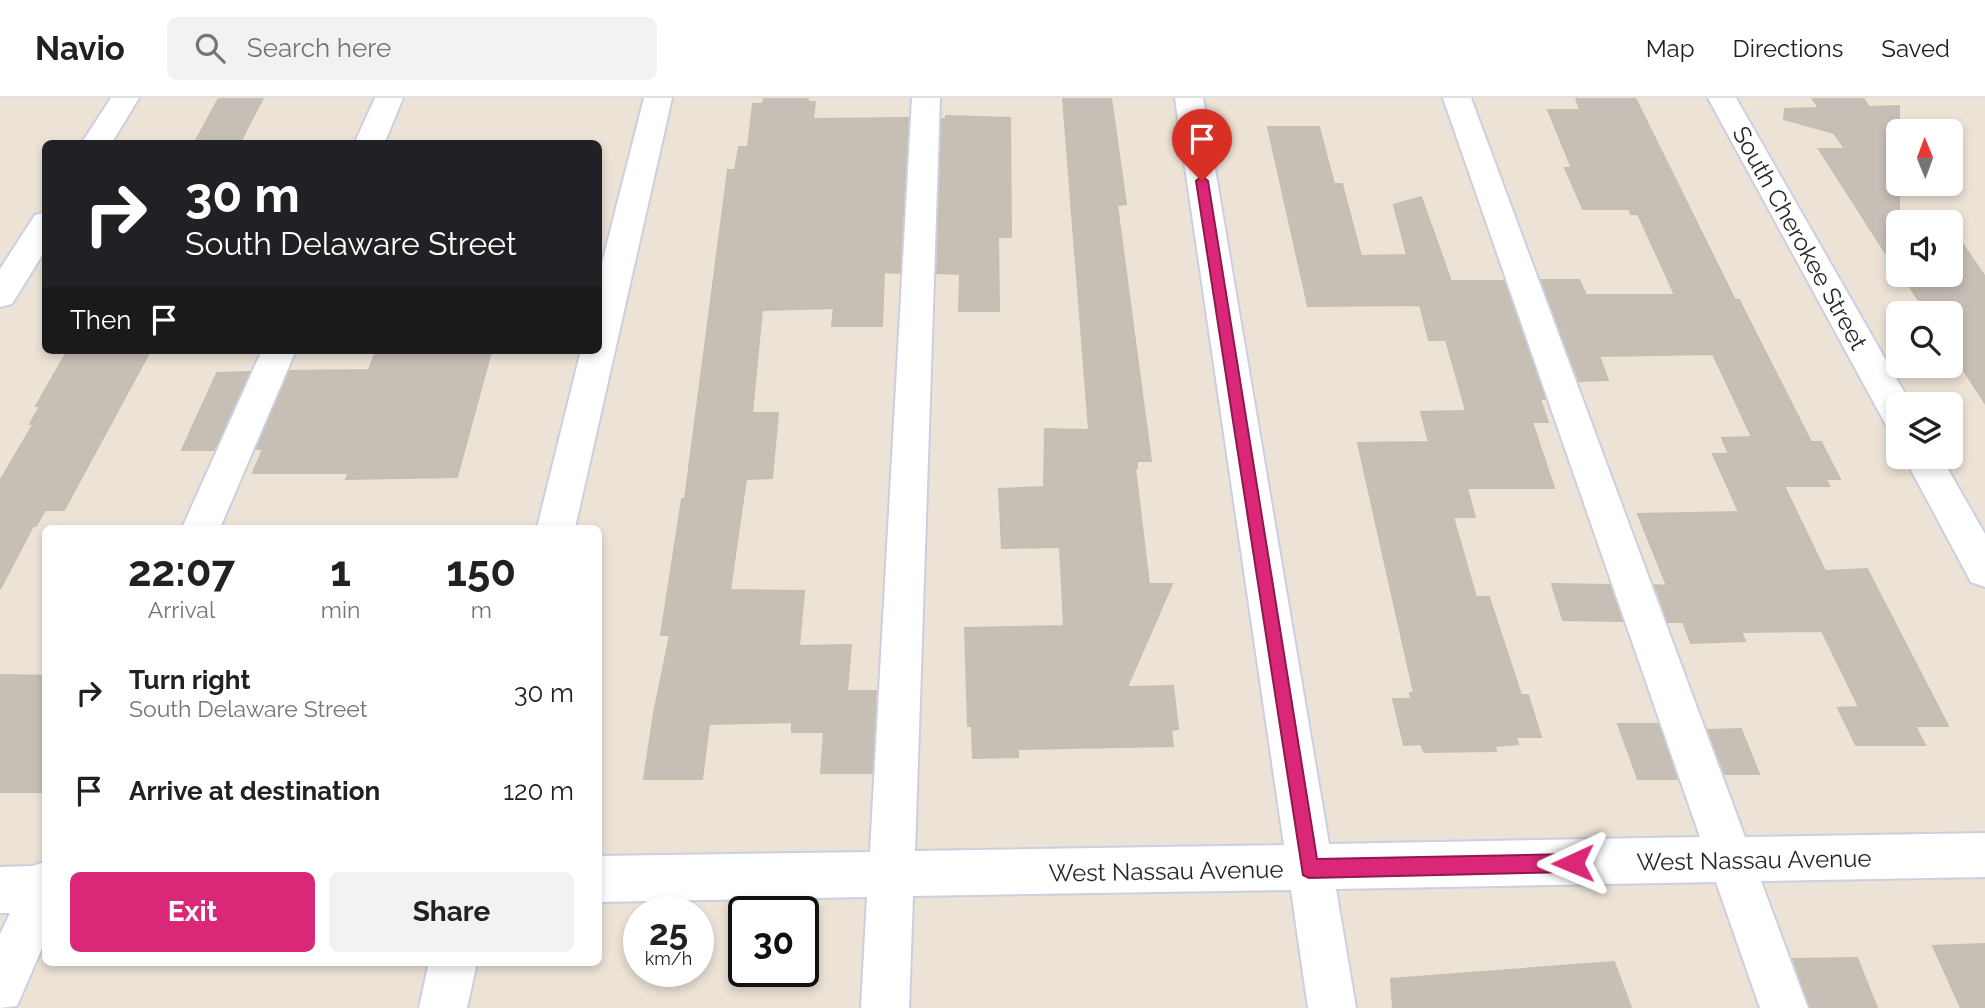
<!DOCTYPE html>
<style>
:root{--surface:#fff;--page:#f2f2f2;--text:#202124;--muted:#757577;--line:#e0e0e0;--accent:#db2777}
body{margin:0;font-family:Raleway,sans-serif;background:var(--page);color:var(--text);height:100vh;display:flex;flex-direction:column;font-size:26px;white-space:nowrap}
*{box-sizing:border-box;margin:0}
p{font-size:23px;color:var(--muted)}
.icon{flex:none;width:38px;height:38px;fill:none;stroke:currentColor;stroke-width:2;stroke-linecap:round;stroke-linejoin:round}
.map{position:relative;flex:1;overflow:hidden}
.panel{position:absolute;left:42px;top:427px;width:560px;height:441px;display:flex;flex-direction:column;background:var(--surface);border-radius:10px;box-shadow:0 4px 10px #0003}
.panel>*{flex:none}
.hud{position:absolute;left:42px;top:42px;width:560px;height:214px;border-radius:10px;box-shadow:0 4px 10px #0003;background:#202124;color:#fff;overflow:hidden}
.needle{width:46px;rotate:359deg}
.tools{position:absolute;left:1886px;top:21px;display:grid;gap:14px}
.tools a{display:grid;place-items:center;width:77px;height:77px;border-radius:10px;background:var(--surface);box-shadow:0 4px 10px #0003;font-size:35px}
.speed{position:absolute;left:623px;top:798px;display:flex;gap:14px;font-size:35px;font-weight:700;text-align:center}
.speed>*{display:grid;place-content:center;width:91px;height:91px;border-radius:50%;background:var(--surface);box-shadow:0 4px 10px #0003;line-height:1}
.speed small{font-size:18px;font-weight:400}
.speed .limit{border:4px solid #111;border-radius:10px;background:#fff;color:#111}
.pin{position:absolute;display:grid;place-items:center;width:60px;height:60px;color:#fff;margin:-72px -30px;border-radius:50% 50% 50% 0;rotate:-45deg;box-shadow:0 0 7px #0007}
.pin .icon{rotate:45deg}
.me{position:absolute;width:77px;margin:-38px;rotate:269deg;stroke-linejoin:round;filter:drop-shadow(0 0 5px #0008)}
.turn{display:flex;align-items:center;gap:24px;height:147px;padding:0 28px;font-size:32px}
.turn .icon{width:91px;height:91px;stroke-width:2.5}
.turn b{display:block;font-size:49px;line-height:60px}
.then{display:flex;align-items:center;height:66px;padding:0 28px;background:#0003;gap:14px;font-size:26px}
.eta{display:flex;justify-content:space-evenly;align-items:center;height:119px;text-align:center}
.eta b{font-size:42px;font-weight:700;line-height:49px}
.cta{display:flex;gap:14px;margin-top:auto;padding:14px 28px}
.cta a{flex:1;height:80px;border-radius:10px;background:var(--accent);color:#fff;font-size:28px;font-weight:700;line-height:80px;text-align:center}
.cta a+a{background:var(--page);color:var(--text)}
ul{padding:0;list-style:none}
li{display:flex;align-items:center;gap:21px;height:98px;padding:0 28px}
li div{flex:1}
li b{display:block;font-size:26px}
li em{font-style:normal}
header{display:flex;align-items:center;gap:42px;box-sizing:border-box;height:98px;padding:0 35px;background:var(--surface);border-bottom:2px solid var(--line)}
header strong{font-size:33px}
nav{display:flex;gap:38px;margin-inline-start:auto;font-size:24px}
.search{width:490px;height:63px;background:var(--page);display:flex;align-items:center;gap:18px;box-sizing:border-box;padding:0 24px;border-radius:10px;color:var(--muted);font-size:26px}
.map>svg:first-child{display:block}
</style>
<header>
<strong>Navio</strong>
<div class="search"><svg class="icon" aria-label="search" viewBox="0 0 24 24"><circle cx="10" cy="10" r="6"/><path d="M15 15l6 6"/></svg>Search here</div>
<nav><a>Map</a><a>Directions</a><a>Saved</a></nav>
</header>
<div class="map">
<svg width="1985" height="910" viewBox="0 0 1985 910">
<rect width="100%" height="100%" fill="#ece2d6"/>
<g fill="#c6bfb6" stroke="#c6bfb0" stroke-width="2">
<polygon points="219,0 263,0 239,46 194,46"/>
<polygon points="764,0 808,0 808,4 815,4 813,21 908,20 900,175 884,174 882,228 832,228 834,210 762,212 752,315 778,315 772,380 746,381 730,492 804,493 799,548 851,547 847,593 876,593 872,675 821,675 824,634 792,634 792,624 709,626 702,681 644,681 654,615 670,537 661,537 682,401 685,401 728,72 735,72 739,49 748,49 753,6 763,6"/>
<polygon points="1063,0 1111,0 1126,106 1117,107 1151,363 1137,363 1137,370 1135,370 1149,486 1172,486 1127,589 1173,588 1178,631 1171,632 1173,648 1018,651 1018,659 973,660 972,628 968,628 965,530 1064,528 1060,449 1002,450 999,391 1044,389 1045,331 1089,332"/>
<polygon points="1576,0 1635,0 1735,202 1739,202 1811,344 1821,344 1840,381 1826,381 1829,388 1784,388 1825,473 1867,471 1948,628 1915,628 1925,647 1856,647 1838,610 1859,609 1822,533 1741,534 1745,543 1691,545 1683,524 1668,524 1655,487 1667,488 1638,416 1739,414 1713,356 1729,356 1722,340 1752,339 1713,256 1599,258 1608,282 1579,283 1541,182 1579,182 1586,197 1675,197 1638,116 1631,116 1629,111 1583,111 1565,70 1572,70 1548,12 1580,12"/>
<polygon points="1812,0 1863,0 1869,9 1899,8 1899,121 1945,120 1948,124 1899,124 1899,176 1819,51 1845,51 1834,35 1784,21 1785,11 1819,10"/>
<polygon points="946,18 1010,20 1011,139 998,139 999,213 959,213 960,176 937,175 942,21 946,22"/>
<polygon points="1268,29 1319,29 1334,86 1342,86 1361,158 1407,157 1394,107 1421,99 1451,183 1504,183 1545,301 1540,301 1548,324 1532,324 1554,390 1467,390 1475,419 1453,419 1476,499 1489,499 1521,597 1528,597 1541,639 1516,639 1518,646 1495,648 1496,653 1424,654 1421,646 1404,647 1393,601 1411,601 1410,595 1414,595 1358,345 1429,344 1421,314 1466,313 1446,242 1429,242 1420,207 1308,208"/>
<polygon points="1951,129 1985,179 1985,305 1951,253 1951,215 1927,215 1902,177 1951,177"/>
<polygon points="68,252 129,252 127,254 149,255 64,412 45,412 36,428 33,428 0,491 0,383 34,325 30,326 40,308 36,308"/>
<polygon points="491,254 457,379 346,381 348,375 253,375 263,351 256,351 290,273 369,272 375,256"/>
<polygon points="249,274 214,352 182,352 217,275"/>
<polygon points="1552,486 1610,487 1622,523 1563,522"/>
<polygon points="0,577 46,578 46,694 0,694"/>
<polygon points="1618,626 1658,626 1677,681 1638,681"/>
<polygon points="1741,631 1759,676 1725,676 1708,632"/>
<polygon points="1985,846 1985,910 1961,910 1933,848"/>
<polygon points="1857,860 1877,910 1810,910 1793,861"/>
<polygon points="1614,864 1631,910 1393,910 1391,881"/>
</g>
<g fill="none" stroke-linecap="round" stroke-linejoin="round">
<g stroke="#cbcfe2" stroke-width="4">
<g id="minor">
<polygon points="111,0 139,0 111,46 81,46"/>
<polygon points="375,0 403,0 384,46 354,46"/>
<polygon points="644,0 672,0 575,430 537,430 581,252 598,252 598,181"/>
<polygon points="912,0 940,0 915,753 1284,747 1175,0 1203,0 1329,746 1700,739 1443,0 1471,0 1745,739 1985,735 1985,779 1761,783 1808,910 1760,910 1716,784 1336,791 1356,910 1308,910 1291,792 913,798 909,910 861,910 867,799 598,804 598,758 870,754"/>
<polygon points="1708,0 1736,0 1911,306 1899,306 1899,331 1886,327"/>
<polygon points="46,114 46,151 12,206 0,209 0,171 35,117"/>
<polygon points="262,252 296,252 220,430 182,430"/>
<polygon points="1904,359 1941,359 1985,436 1985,489 1971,484"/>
<polygon points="46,763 46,841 17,908 0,910 0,836 10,815 0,815 0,769 33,768"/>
<polygon points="429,864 477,864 467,910 419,910"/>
</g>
</g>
<use href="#minor" fill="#fff" fill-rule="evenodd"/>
</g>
<polygon fill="#db2777" stroke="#8e194d" stroke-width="2" points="1202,78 1208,83 1317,761 1573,756 1579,758 1582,765 1579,772 1573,774 1309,780 1303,777 1196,83"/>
<g text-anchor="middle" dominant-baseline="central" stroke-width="7" stroke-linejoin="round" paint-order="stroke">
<g font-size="24" fill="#272727" stroke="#fff">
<text transform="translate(1800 140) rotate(61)">South Cherokee Street</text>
<text transform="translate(1754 762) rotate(-1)">West Nassau Avenue</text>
<text transform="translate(1166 773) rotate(-1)">West Nassau Avenue</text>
</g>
</g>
</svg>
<div class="tools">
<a><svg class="needle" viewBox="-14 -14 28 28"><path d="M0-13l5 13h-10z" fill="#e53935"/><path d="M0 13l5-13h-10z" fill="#757577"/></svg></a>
<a><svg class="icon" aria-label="sound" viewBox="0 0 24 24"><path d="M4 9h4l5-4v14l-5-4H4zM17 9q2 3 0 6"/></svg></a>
<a><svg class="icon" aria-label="search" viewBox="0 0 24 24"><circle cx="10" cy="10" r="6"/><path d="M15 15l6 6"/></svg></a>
<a><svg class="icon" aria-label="layers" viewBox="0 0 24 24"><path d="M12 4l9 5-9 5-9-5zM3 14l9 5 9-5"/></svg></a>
</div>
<div class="speed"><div>25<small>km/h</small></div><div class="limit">30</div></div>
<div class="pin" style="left:1202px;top:83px;background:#d93025"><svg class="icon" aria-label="arrive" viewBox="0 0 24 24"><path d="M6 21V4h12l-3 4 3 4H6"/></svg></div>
<svg class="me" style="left:1573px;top:765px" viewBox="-20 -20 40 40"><path d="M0-17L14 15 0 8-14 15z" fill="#db2777" stroke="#fff" stroke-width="4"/></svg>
<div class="hud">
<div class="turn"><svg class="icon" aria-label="right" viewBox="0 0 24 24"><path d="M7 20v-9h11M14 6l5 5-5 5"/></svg><div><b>30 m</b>South Delaware Street</div></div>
<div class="then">Then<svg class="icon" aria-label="arrive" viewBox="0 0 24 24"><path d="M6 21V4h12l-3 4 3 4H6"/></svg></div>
</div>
<section class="panel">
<div class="eta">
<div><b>22:07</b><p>Arrival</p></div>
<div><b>1</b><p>min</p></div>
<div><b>150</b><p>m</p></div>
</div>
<ul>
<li><svg class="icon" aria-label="right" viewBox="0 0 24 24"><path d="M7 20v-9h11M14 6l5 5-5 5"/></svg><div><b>Turn right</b><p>South Delaware Street</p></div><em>30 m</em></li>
<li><svg class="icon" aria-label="arrive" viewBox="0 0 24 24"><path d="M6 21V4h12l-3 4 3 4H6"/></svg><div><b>Arrive at destination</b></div><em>120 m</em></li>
</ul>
<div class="cta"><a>Exit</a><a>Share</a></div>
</section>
</div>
